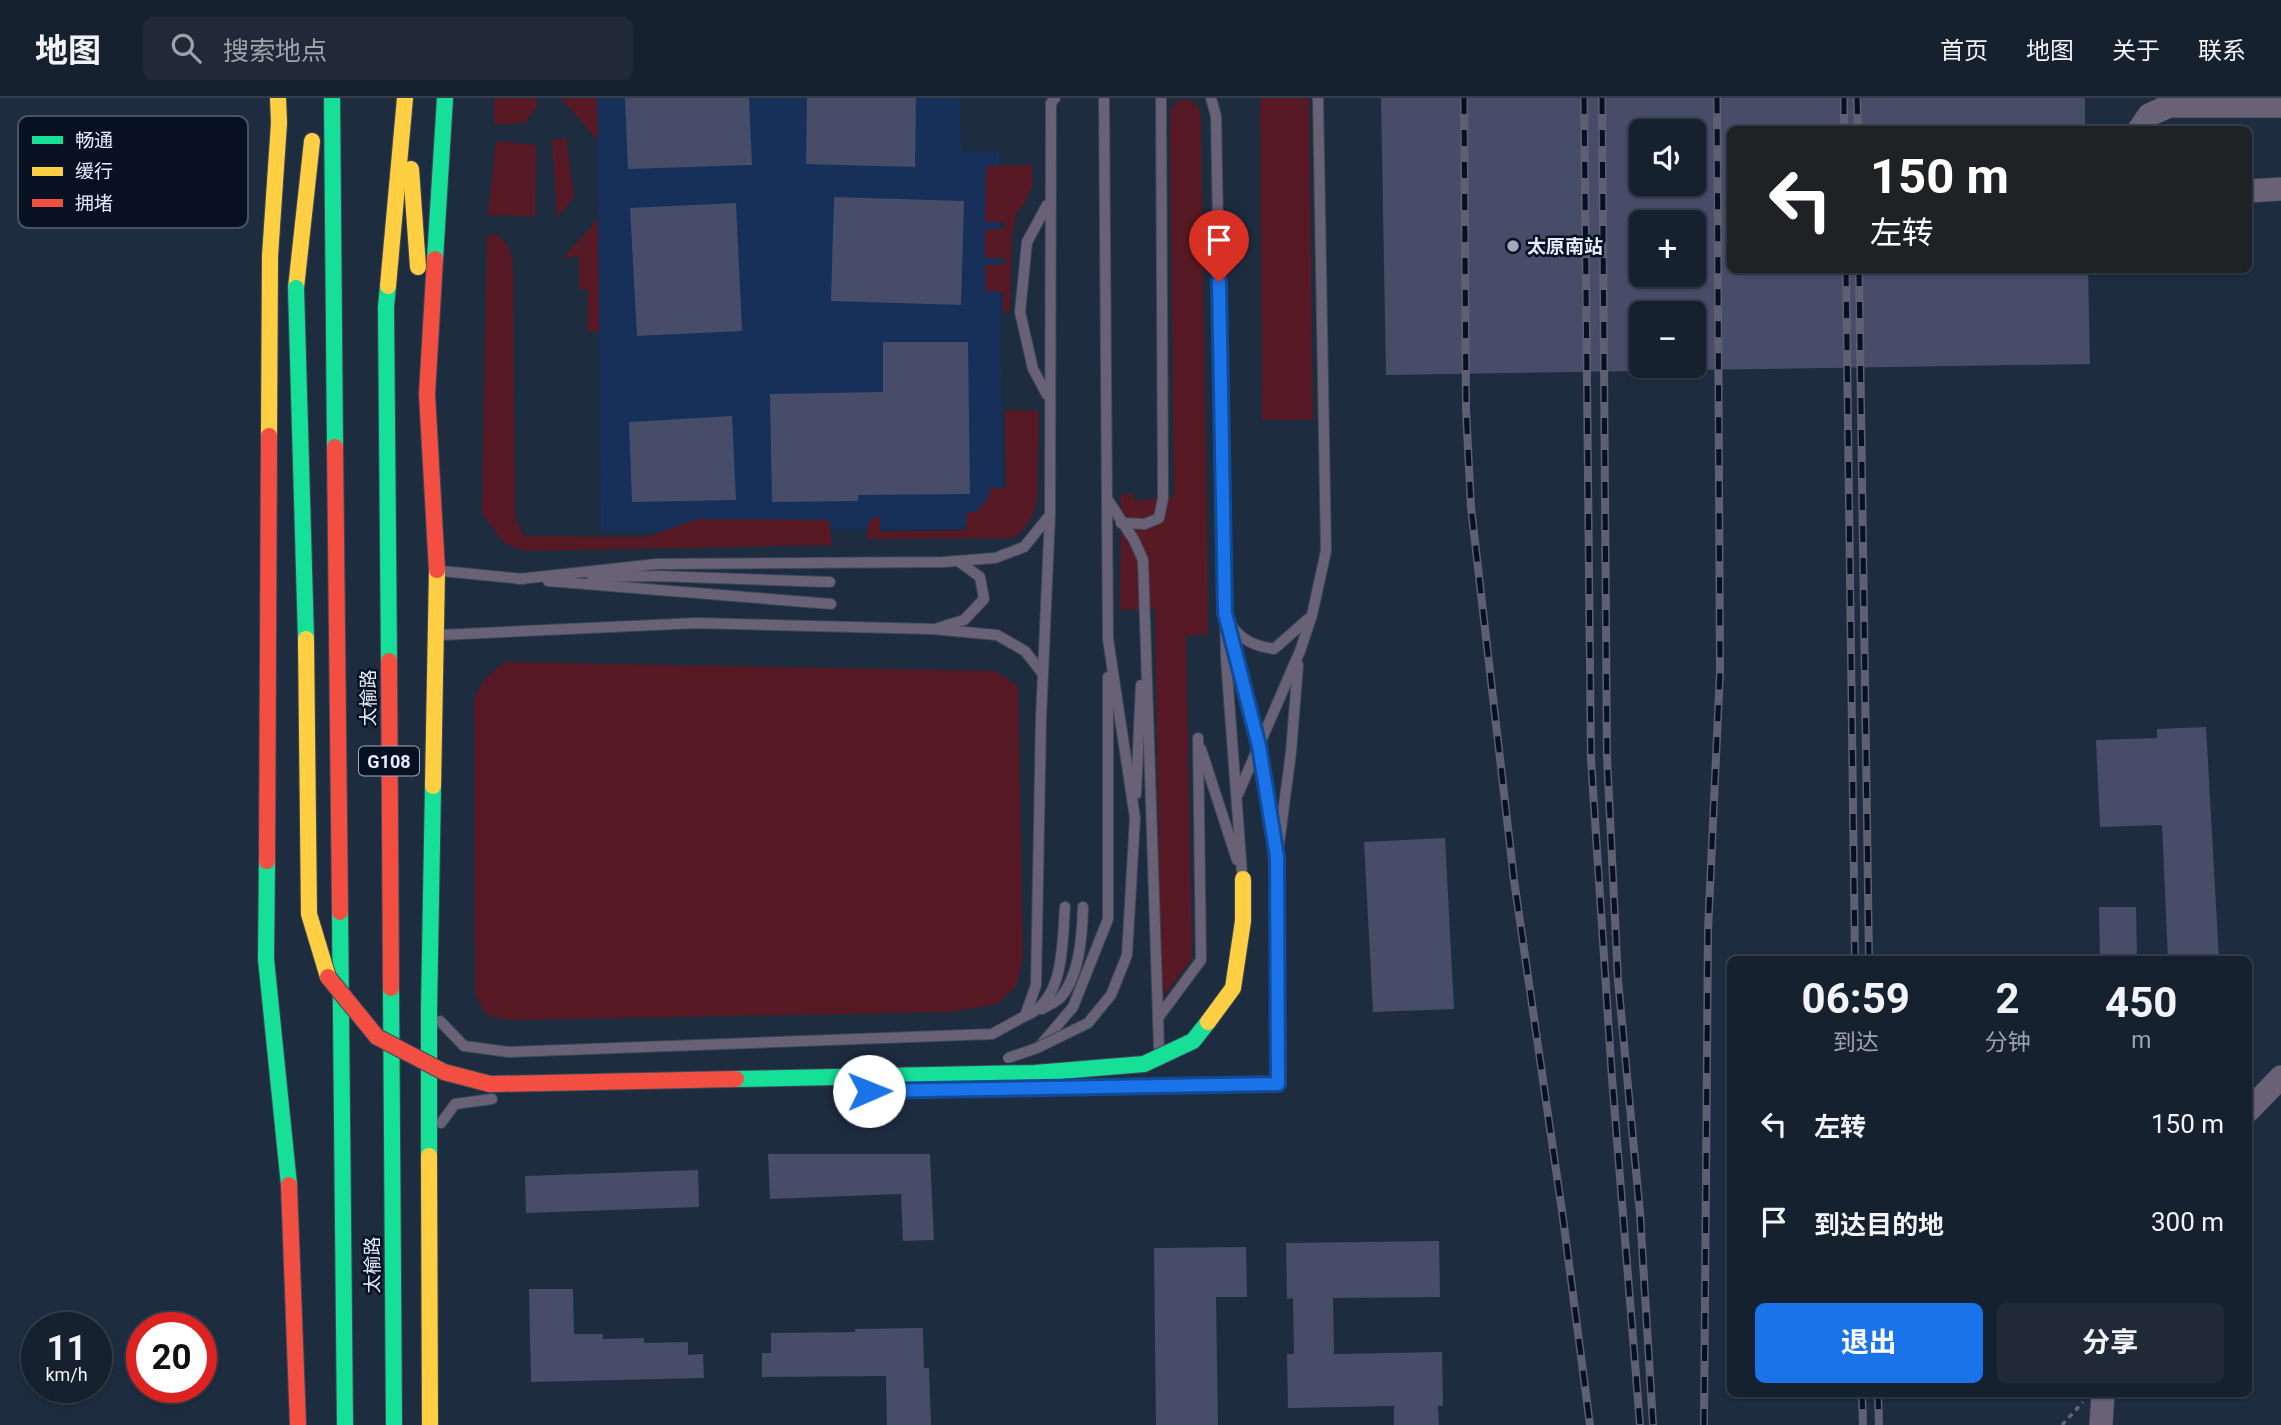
<!DOCTYPE html>
<html lang="zh">
<meta charset="utf-8">
<style>
:root{--surface:#162130;--page:#1f2938;--text:#f1f3f6;--muted:#9ea3ab;--line:#353e4c;--accent:#1a73e8}
body{margin:0;font-family:Roboto,"Noto Sans SC",sans-serif;background:var(--page);color:var(--text);height:100vh;display:flex;flex-direction:column;font-size:26px;white-space:nowrap}
*{box-sizing:border-box;margin:0}
p{font-size:23px;color:var(--muted)}
.icon{flex:none;width:38px;height:38px;fill:none;stroke:currentColor;stroke-width:2;stroke-linecap:round;stroke-linejoin:round}
.map{position:relative;flex:1;overflow:hidden}
.side{position:absolute;left:1727px;top:858px;width:525px;height:441px;display:flex;flex-direction:column;background:var(--surface);border-radius:10px;box-shadow:0 2px 5px #0004,0 0 0 2px var(--line)}
.side>*{flex:none}
.guide{position:absolute;left:1727px;top:28px;width:525px;height:147px;border-radius:10px;box-shadow:0 2px 5px #0004,0 0 0 2px var(--line);background:#202124;color:#fff;overflow:hidden}
.controls{position:absolute;left:1629px;top:21px;display:grid;gap:14px}
.controls a{display:grid;place-items:center;width:77px;height:77px;border-radius:10px;background:var(--surface);box-shadow:0 2px 5px #0004,0 0 0 2px var(--line);font-size:35px}
.speed{position:absolute;left:21px;top:1214px;display:flex;gap:14px;font-size:35px;font-weight:700;text-align:center}
.speed>*{display:grid;place-content:center;width:91px;height:91px;border-radius:50%;background:var(--surface);box-shadow:0 2px 5px #0004,0 0 0 2px var(--line);line-height:1}
.speed small{font-size:18px;font-weight:400}
.speed .limit{border:10px solid #d22;background:#fff;color:#111}
.pin{position:absolute;display:grid;place-items:center;width:60px;height:60px;color:#fff;margin:-72px -30px;border-radius:50% 50% 50% 0;rotate:-45deg;box-shadow:0 0 7px #0007}
.pin .icon{rotate:45deg}
.me{position:absolute;width:77px;margin:-38px;rotate:89deg;stroke-linejoin:round;filter:drop-shadow(0 0 5px #0008)}
.turn{display:flex;align-items:center;gap:24px;height:147px;padding:0 28px;font-size:32px}
.turn .icon{width:91px;height:91px;stroke-width:2.5}
.turn b{display:block;font-size:49px;line-height:60px}
.eta{display:flex;justify-content:space-evenly;align-items:center;height:119px;text-align:center}
.eta b{font-size:42px;font-weight:700;line-height:49px}
.button{display:flex;gap:14px;margin-top:auto;padding:14px 28px}
.button a{flex:1;height:80px;border-radius:10px;background:var(--accent);color:#fff;font-size:28px;font-weight:700;line-height:80px;text-align:center}
.button a+a{background:var(--page);color:var(--text)}
ul{padding:0;list-style:none}
li{display:flex;align-items:center;gap:21px;height:98px;padding:0 28px}
li div{flex:1}
li b{display:block;font-size:26px}
li em{font-style:normal}
header{display:flex;align-items:center;gap:42px;box-sizing:border-box;height:98px;padding:0 35px;background:var(--surface);border-bottom:2px solid var(--line)}
header strong{font-size:33px}
nav{display:flex;gap:38px;margin-inline-start:auto;font-size:24px}
.search{width:490px;height:63px;background:var(--page);display:flex;align-items:center;gap:18px;box-sizing:border-box;padding:0 24px;border-radius:10px;color:var(--muted);font-size:26px}
.map>svg:first-child{display:block}
</style>
<header>
<strong>地图</strong>
<div class="search"><svg class="icon" aria-label="search" viewBox="0 0 24 24"><circle cx="10" cy="10" r="6"/><path d="M15 15l6 6"/></svg>搜索地点</div>
<nav><a>首页</a><a>地图</a><a>关于</a><a>联系</a></nav>
</header>
<div class="map">
<svg width="2281" height="1327" viewBox="0 0 2281 1327">
<rect width="100%" height="100%" fill="#1e2c40"/>
<polygon fill="#16305a" points="597,0 960,0 961,54 999,54 1002,389 962,431 601,433"/>
<g fill="#571923">
<polygon points="494,0 536,0 537,8 525,25 494,27"/>
<polygon points="561,0 597,0 598,43"/>
<polygon points="1260,0 1309,0 1313,322 1262,322"/>
<polygon points="1188,1 1198,8 1201,19 1208,536 1186,538 1192,861 1161,901 1155,511 1120,512 1121,396 1132,396 1135,403 1174,399 1170,30 1171,11 1177,3"/>
<polygon points="566,40 574,99 557,120 552,42"/>
<polygon points="496,43 536,47 535,118 488,117"/>
<polygon points="1032,67 1032,88 1026,103 1016,116 1012,136 1010,214 1003,214 1003,194 986,193 985,167 1005,166 1006,160 985,160 985,132 1005,130 1005,124 985,124 986,68"/>
<polygon points="598,121 599,234 587,233 588,191 579,192 579,158 563,160"/>
<polygon points="496,136 508,147 513,164 515,418 524,438 647,439 697,421 829,422 832,447 524,453 503,444 482,415 487,138"/>
<path d="M1005,312L1039,313L1037,402C1035,416 1026,431 1014,440L867,441L868,427L873,419L880,420V434L966,432L967,414H976L988,400L991,390H1006Z"/>
<polygon points="504,564 995,573 1018,588 1023,860 1016,888 997,906 949,914 506,922 485,916 475,896 474,601 483,583"/>
</g>
<g fill="#474c69" fill-rule="evenodd">
<polygon points="625,0 749,0 752,67 628,71"/>
<polygon points="807,0 916,0 915,69 806,66"/>
<path d="M1381,0H2085V32H1731V172H2088L2090,266L1694,272V215H1642V273L1386,277ZM1642,33H1694V86H1642ZM1642,124H1694V177H1642Z"/>
<polygon points="834,99 964,103 961,207 831,203"/>
<polygon points="736,105 742,233 637,238 630,110"/>
<polygon points="883,244 968,244 970,396 858,397 858,403 772,404 770,296 883,294"/>
<polygon points="732,318 736,402 632,404 629,324"/>
<polygon points="2206,629 2219,861 2168,861 2162,727 2100,729 2096,642 2157,640 2157,631"/>
<polygon points="1445,740 1454,911 1373,914 1364,744"/>
<polygon points="2099,809 2136,809 2137,861 2100,861"/>
<polygon points="768,1056 930,1056 934,1142 903,1143 901,1096 770,1101"/>
<polygon points="698,1072 699,1109 526,1115 525,1078"/>
<polygon points="1439,1143 1440,1199 1333,1200 1334,1256 1442,1254 1443,1308 1438,1308 1439,1327 1394,1327 1394,1308 1288,1310 1287,1256 1294,1256 1293,1200 1287,1201 1286,1145"/>
<polygon points="1246,1149 1247,1199 1216,1199 1218,1327 1156,1327 1154,1150"/>
<polygon points="529,1191 573,1191 574,1236 603,1236 603,1241 644,1240 644,1245 688,1244 688,1257 703,1256 704,1280 531,1284"/>
<polygon points="923,1230 924,1270 929,1270 931,1327 887,1327 886,1278 762,1279 762,1255 771,1255 771,1235 855,1234 855,1231"/>
</g>
<g fill="none" stroke-linecap="round" stroke-linejoin="round">
<g stroke="#3c4858" stroke-width="12">
<g id="lane">
<polyline points="1104,0 1108,541 1135,720"/>
<polyline points="1211,0 1216,18 1226,561 1242,775"/>
<polyline points="1047,297 1033,271 1020,214 1027,144 1047,107"/>
<polyline points="1108,402 1134,442 1143,462 1159,950"/>
<polyline points="1121,425 1145,426 1159,420 1163,400 1161,0"/>
<polyline points="442,473 523,481"/>
<polyline points="592,479 657,478 830,484"/>
<polyline points="519,481 657,466 943,464 995,460 1024,449 1050,417 1051,5 1055,0"/>
<polyline points="548,483 831,506"/>
<path d="M1230,525C1240,542 1255,548 1274,551L1308,521"/>
<polyline points="938,530 964,522 984,501 980,479 958,463"/>
<polyline points="441,537 697,525 932,531 997,537 1025,553 1043,576"/>
<polyline points="1201,651 1237,762"/>
<polyline points="1136,696 1141,587"/>
<polyline points="1238,696 1300,553 1312,517 1326,453 1318,0"/>
<polyline points="1279,746 1291,654 1298,567"/>
<path d="M1042,911C1048,907 1057,904 1061,899C1080,876 1082,838 1083,809"/>
<path d="M1025,918C1065,903 1062,845 1065,809"/>
<polyline points="1158,920 1201,862 1198,640"/>
<polyline points="440,923 464,948 509,954 992,936 1025,918 1036,887 1041,620 1050,417"/>
<polyline points="1039,949 1073,909 1108,821 1108,579"/>
<polyline points="1085,989 1278,986 1277,759 1259,648 1225,515"/>
<polyline points="441,1025 455,1006 492,1001"/>
</g>
</g>
<g stroke="#3c4858" stroke-width="24">
<g id="street">
<polyline points="2139,32 2149,17 2169,8 2281,8"/>
<polyline points="2249,93 2281,91"/>
<polyline points="2249,1012 2281,979"/>
<polyline points="2101,1327 2103,1295"/>
</g>
</g>
<g stroke="#3c4858" stroke-width="18">
<g id="fast">
<polyline points="332,0 335,349"/>
<polyline points="435,161 445,0"/>
<polyline points="388,188 386,209 389,563"/>
<polyline points="267,763 266,861 289,1087"/>
<polyline points="340,814 345,1327"/>
<polyline points="391,890 394,1327"/>
<polyline points="429,1058 429,911 433,688"/>
</g>
</g>
<g stroke="#3c4858" stroke-width="18">
<g id="slow">
<polyline points="411,71 418,169"/>
<polyline points="388,188 405,0"/>
<polyline points="296,190 312,43"/>
<polyline points="269,338 270,158 279,25 278,0"/>
<polyline points="433,688 437,472"/>
<polyline points="429,1058 430,1327"/>
</g>
</g>
<g stroke="#3c4858" stroke-width="18">
<g id="jam">
<polyline points="435,161 427,296 437,472"/>
<polyline points="335,349 340,814"/>
<polyline points="389,563 391,890"/>
<polyline points="267,763 269,338"/>
<polyline points="289,1087 298,1327"/>
</g>
</g>
<polyline stroke="#656375" stroke-width="3.5" stroke-dasharray="5 5" stroke-linecap="butt" points="2062,1327 2083,1304"/>
<use href="#lane" stroke="#696175" stroke-width="10"/>
<use href="#street" stroke="#696175" stroke-width="23"/>
<use href="#fast" stroke="#16e098" stroke-width="16"/>
<use href="#slow" stroke="#ffcf43" stroke-width="16"/>
<use href="#jam" stroke="#f24e42" stroke-width="16"/>
<g stroke="#5e6072" stroke-width="8">
<g id="rail">
<polyline points="1464,0 1466,311 1471,409 1514,782 1563,1120 1590,1327"/>
<polyline points="1584,0 1591,661 1612,980 1640,1327"/>
<polyline points="1602,0 1607,659 1618,882 1640,1115 1653,1327"/>
<polyline points="1844,0 1844,32"/>
<polyline points="1857,0 1858,32"/>
<polyline points="1846,172 1855,861"/>
<polyline points="1859,172 1869,861"/>
<polyline points="1862,1295 1863,1327"/>
<polyline points="1878,1295 1879,1327"/>
<polyline points="1704,1327 1708,833 1720,573 1717,0"/>
</g>
</g>
<use href="#rail" stroke="#071122" stroke-width="5" stroke-dasharray="16" stroke-linecap="butt"/>
<g stroke="#3c4858" stroke-width="12" stroke-linecap="butt">
<polyline id="lane-bridge" points="1008,960 1037,950 1088,925 1111,897 1127,857 1135,720"/>
</g>
<g stroke="#3c4858" stroke-width="18" stroke-linecap="butt">
<g id="fast-bridge">
<polyline points="296,190 306,541"/>
<polyline points="736,981 1035,975 1144,966 1193,943 1208,924"/>
</g>
</g>
<g stroke="#3c4858" stroke-width="18" stroke-linecap="butt">
<g id="slow-bridge">
<polyline points="306,541 309,816 328,879"/>
<polyline points="1208,924 1233,890 1243,823 1243,781"/>
</g>
</g>
<g stroke="#3c4858" stroke-width="18" stroke-linecap="butt">
<polyline id="jam-bridge" points="328,879 377,939 444,974 490,986 736,981"/>
</g>
<use href="#lane-bridge" stroke="#696175" stroke-width="10"/>
<use href="#fast-bridge" stroke="#16e098" stroke-width="16"/>
<use href="#slow-bridge" stroke="#ffcf43" stroke-width="16"/>
<use href="#jam-bridge" stroke="#f24e42" stroke-width="16"/>
</g>
<g fill="none" stroke-linecap="round" stroke-linejoin="round">
<g stroke="#114b97" stroke-width="18">
<polyline id="route" points="869,993 1278,986 1277,759 1259,648 1225,515 1219,184"/>
</g>
<use href="#route" stroke="#1a73e8" stroke-width="12"/>
</g>
<circle fill="#9fa9ba" stroke="#071122" stroke-width="2.5" cx="1513" cy="148" r="7"/>
<g text-anchor="middle" dominant-baseline="central" stroke-width="5" stroke-linejoin="round" paint-order="stroke">
<rect fill="#071122" stroke="#a2abbb" stroke-width="2" x="359" y="648.5" width="60" height="29" rx="5"/>
<g font-size="18" font-weight="bold" fill="#e4edfc">
<text x="389" y="663">G108</text>
</g>
<g font-size="19" font-weight="bold" fill="#e4edfc" stroke="#071122" text-anchor="start">
<text x="1527" y="148">太原南站</text>
</g>
<g font-size="19" fill="#e4edfc" stroke="#071122">
<text transform="translate(368 600) rotate(-90)">太榆路</text>
<text transform="translate(372 1167) rotate(-90)">太榆路</text>
</g>
</g>
<rect x="18" y="18" width="230" height="112" rx="10" fill="#071122" stroke="#495363" stroke-width="2"/>
<rect x="32" y="38" width="31" height="8" fill="#16e098"/>
<rect x="32" y="69" width="31" height="9" fill="#ffcf43"/>
<rect x="32" y="101" width="31" height="8" fill="#f24e42"/>
<g font-size="19" fill="#e4edfc">
<text x="75" y="49">畅通</text>
<text x="75" y="80">缓行</text>
<text x="75" y="112">拥堵</text>
</g>
</svg>
<div class="controls">
<a><svg class="icon" aria-label="sound" viewBox="0 0 24 24"><path d="M4 9h4l5-4v14l-5-4H4zM17 9q2 3 0 6"/></svg></a>
<a>+</a>
<a>−</a>
</div>
<div class="speed"><div>11<small>km/h</small></div><div class="limit">20</div></div>
<div class="pin" style="left:1219px;top:184px;background:#d93025"><svg class="icon" aria-label="arrive" viewBox="0 0 24 24"><path d="M6 21V4h12l-3 4 3 4H6"/></svg></div>
<svg class="me" style="left:869px;top:993px" viewBox="-20 -20 40 40"><circle r="19" fill="#fff"/><path d="M0-13L10 11 0 6-10 11z" fill="#1a73e8"/></svg>
<div class="guide">
<div class="turn"><svg class="icon" aria-label="left" viewBox="0 0 24 24"><path d="M17 20v-9H6M10 6l-5 5 5 5"/></svg><div><b>150 m</b>左转</div></div>
</div>
<section class="side">
<div class="eta">
<div><b>06:59</b><p>到达</p></div>
<div><b>2</b><p>分钟</p></div>
<div><b>450</b><p>m</p></div>
</div>
<ul>
<li><svg class="icon" aria-label="left" viewBox="0 0 24 24"><path d="M17 20v-9H6M10 6l-5 5 5 5"/></svg><div><b>左转</b></div><em>150 m</em></li>
<li><svg class="icon" aria-label="arrive" viewBox="0 0 24 24"><path d="M6 21V4h12l-3 4 3 4H6"/></svg><div><b>到达目的地</b></div><em>300 m</em></li>
</ul>
<div class="button"><a>退出</a><a>分享</a></div>
</section>
</div>
